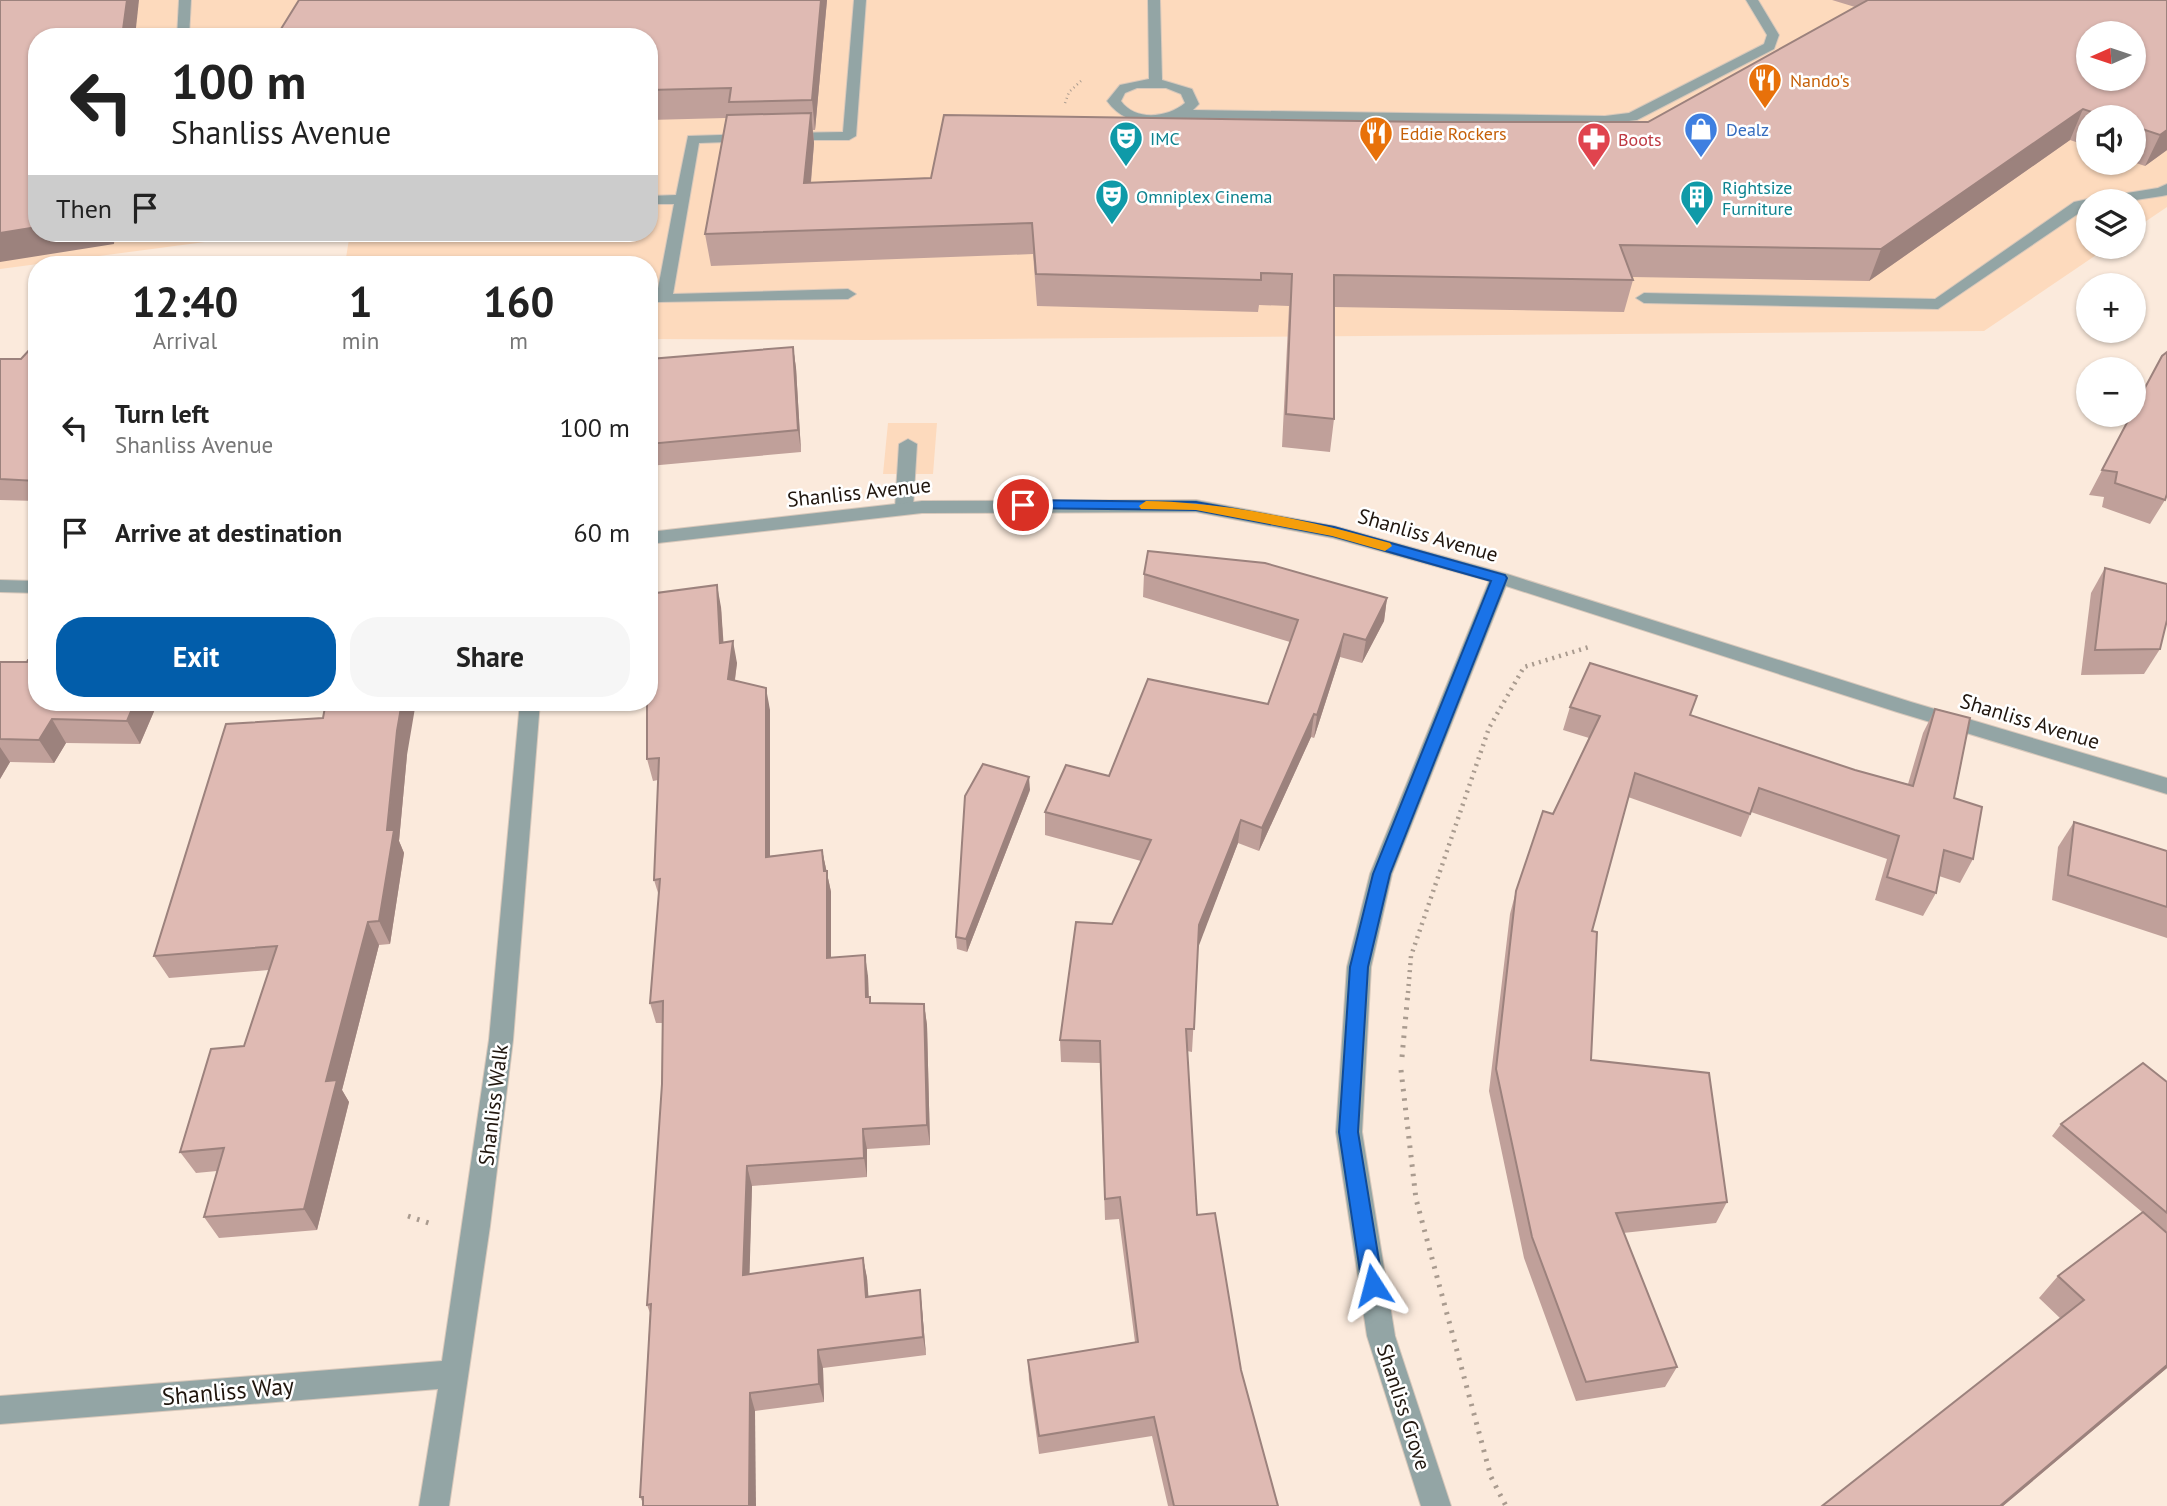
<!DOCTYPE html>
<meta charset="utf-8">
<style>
:root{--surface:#fff;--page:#f6f6f6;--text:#222;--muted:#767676;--accent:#025daa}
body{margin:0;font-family:"PT Sans",sans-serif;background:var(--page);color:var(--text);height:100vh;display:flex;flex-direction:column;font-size:26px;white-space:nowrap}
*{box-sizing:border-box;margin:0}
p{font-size:23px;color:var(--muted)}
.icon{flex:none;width:38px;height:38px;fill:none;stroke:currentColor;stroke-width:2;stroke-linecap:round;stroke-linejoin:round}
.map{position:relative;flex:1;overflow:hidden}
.sheet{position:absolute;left:28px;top:256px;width:630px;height:455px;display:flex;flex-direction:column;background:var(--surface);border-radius:28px;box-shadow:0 2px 5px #0004}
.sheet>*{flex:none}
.top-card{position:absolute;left:28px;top:28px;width:630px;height:214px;border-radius:28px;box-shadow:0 2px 5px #0004;background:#fff;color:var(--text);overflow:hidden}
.needle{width:46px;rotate:267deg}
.buttons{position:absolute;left:2076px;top:21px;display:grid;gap:14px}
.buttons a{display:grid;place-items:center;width:70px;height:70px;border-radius:50%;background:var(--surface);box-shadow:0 2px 5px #0004;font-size:35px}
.pin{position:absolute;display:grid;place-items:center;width:60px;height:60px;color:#fff;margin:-30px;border:4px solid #fff;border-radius:50%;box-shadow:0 2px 7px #0007}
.me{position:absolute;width:77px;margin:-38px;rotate:351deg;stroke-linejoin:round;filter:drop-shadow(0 0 5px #0008)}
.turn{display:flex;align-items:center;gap:24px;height:147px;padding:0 28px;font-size:32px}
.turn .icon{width:91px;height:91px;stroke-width:2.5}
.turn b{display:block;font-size:49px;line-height:60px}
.then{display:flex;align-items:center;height:66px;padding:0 28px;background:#0003;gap:14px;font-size:26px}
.eta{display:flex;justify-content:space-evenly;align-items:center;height:119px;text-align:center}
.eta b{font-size:42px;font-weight:800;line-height:49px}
.button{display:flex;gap:14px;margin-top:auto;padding:14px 28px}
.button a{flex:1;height:80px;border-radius:28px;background:var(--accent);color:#fff;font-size:28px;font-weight:800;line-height:80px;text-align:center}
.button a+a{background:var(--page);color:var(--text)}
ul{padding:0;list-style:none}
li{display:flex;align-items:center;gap:21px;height:105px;padding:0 28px}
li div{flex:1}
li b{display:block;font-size:26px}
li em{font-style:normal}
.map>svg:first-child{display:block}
</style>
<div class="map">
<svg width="2167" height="1506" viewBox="0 0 2167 1506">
<rect width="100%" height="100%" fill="#fbeadc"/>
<g fill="#fddabd" fill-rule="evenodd">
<path d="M0,0H2167V207L2133,230V201H2088V247H2108L1984,331L866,340L649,339V264H345L350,233H649V37H37V233H274L0,269ZM2088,33H2133V79H2088ZM2088,117H2133V163H2088Z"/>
<polygon points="888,423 937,423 933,474 883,474"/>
</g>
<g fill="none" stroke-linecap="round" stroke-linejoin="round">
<g stroke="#d8c8bb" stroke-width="2">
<g id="lane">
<polygon points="179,0 191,0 189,37 177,37"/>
<polygon points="854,0 866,0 856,136 849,140 779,140 779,134 784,133 843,132"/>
<path d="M1148,0H1160L1162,80L1192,89L1199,104L1193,110L1605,116L1629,113L1764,44L1767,35L1746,0H1758L1779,35L1774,49L1637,120L1605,124L1179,118C1152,125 1125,126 1107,101L1120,85L1149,79ZM1137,88H1166L1181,94L1185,103C1167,118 1135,121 1121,101L1125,93Z"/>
<polygon points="752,134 759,138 757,141 699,143 673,294 848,289 856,294 848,299 658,302 656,299 674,204 649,204 649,196 676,195 688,136"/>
<polygon points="2167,184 2167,195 2162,196 2129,201 2095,201 2102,197 2158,188"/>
<polygon points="2088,199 2094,201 2088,201 2088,207 1938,309 1644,303 1636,298 1644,293 1935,299 2074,202"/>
<polygon points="908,439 917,444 913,508 904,514 895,508 899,444"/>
</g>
</g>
<g stroke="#d8c8bb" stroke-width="2">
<g id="street">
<polygon points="1196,500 1334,526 1507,574 1911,702 2167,778 2167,794 1897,712 1506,586 1392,874 1371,967 1362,1132 1395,1336 1451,1506 1421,1506 1367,1336 1336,1132 1347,967 1370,874 1489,581 1333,538 1196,512 922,513 649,544 649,532 922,501"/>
<polygon points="0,580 37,581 37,593 0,592"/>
<polygon points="520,702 540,702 513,1040 490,1226 449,1506 419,1506 438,1389 0,1424 0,1396 442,1361 489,1040"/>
</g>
</g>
<polyline stroke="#a99b8f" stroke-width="2.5" stroke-dasharray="1 3.5" stroke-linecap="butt" points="1065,103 1069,92 1081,81"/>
<polyline stroke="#a99b8f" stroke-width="4.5" stroke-dasharray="2 5" stroke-linecap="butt" points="1408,993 1411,956 1489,728 1524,667 1589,647"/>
<g stroke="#a99b8f" stroke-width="5" stroke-dasharray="2.5 7" stroke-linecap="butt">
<polyline points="1402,1057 1408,992"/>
<polyline points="1401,1070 1416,1199 1491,1477 1506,1506"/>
<polyline points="408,1216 429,1223"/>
</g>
<use href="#lane" fill="#93a5a5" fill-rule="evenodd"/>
<use href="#street" fill="#93a5a5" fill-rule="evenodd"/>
</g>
<g fill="#c0a09a">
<polygon points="827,0 815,130 813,130 814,143 811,183 931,178 1431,122 1648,122 1855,7 1832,0 2167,0 2167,150 2145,166 2133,162 2133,117 2088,117 2088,146 2070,140 1869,281 1632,277 1633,280 1624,312 1334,307 1334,419 1330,452 1282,447 1289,306 1259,305 1258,312 1037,306 1033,254 711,266 705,234 726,118 649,120 649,37"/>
<polygon points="179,233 248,233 247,235 181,237"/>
<polygon points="37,347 37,501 0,500 0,359 21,359"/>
<polygon points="793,347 796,368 801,452 649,466 649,370"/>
<polygon points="2131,415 2165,500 2150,524 2102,507 2104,497 2089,495"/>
<polygon points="2105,568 2160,649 2144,674 2081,675 2091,593"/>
<polygon points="1144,574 1387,598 1384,621 1362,663 1340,657 1314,738 1311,737 1259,851 1238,843 1198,946 1192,1052 1187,1051 1197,1215 1241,1370 1278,1506 1168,1506 1152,1436 1039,1454 1029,1380 1028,1360 1135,1342 1119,1219 1105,1220 1100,1063 1061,1062 1060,1040 1112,924 1141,861 1045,835 1045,812 1109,776 1268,704 1290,642 1143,597"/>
<polygon points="721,607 723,642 737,663 735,680 770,710 770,856 822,850 831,892 831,958 868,976 869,997 871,1003 924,1004 927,1025 930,1145 867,1149 867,1177 752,1186 749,1274 863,1258 867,1278 868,1297 920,1290 922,1309 926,1355 823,1368 824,1402 755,1411 643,1503 640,1497 650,1313 647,1305 662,1084 663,1023 656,1023 650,1003 659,896 654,880 658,780 653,781 647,759"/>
<polygon points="0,662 158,702 140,744 66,743 54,763 10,762 0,779"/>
<polygon points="1570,707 1690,715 1855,770 1908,784 1923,733 1935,709 1954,798 1973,859 1960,883 1939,876 1936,893 1923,916 1875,900 1887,859 1751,812 1741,837 1628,797 1592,931 1591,1060 1727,1202 1716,1223 1623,1233 1677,1367 1665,1387 1576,1401 1524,1258 1489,1091 1510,914 1516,891 1589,738 1563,730"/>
<polygon points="407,755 399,841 404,853 390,944 379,945 342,1090 349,1102 317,1230 219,1238 204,1217 217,1171 196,1173 180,1152 244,1046 269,970 169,978 154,956"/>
<polygon points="1030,790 967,952 957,949 956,937"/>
<polygon points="2074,822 2167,851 2167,938 2052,900 2058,847"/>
<polygon points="2167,1082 2167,1368 2003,1506 1822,1506 2061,1319 2039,1298 2058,1276 2142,1212 2052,1136 2061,1124"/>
</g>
<g fill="#9c827d">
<polygon points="127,0 139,0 135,37 122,37"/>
<polygon points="821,0 827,0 815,130 812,100"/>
<polygon points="2083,109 2070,140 1869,281 1881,249"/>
<polygon points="811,113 814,143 808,214 804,183"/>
<polygon points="2167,130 2167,150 2145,166 2160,135"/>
<polygon points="37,227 37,233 115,233 114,244 0,262 0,233"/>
<polygon points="793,347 796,368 801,452 798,430"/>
<polygon points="717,585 721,607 725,664 720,643"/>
<polygon points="1387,598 1384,621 1362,663 1366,640"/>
<polygon points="1344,634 1340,657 1314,738 1317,715"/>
<polygon points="733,641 737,663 732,700 728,679"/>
<polygon points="766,688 770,710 770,878 766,857"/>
<polygon points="135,702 158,702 140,744 127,721"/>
<polygon points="402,702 416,702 407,755 399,841 404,853 390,944 379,921 397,731"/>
<polygon points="1314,714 1311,737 1259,851 1262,828"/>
<polygon points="52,719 66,743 54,763 39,740"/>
<polygon points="0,747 10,762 0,779"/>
<polygon points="1029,777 1030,790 967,952 966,939"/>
<polygon points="1241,820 1238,843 1198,948 1199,925"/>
<polygon points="822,850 831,892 831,979 827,958 824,871"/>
<polygon points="368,922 379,945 342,1090 349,1102 317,1230 304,1209 326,1081"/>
<polygon points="865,955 868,976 869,1018 866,997"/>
<polygon points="924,1004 927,1025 930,1145 927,1125"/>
<polygon points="863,1129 867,1149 867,1177 864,1158"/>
<polygon points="747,1166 752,1186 749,1294 743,1275"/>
<polygon points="863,1258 867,1278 870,1316 866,1297"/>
<polygon points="920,1290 922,1309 926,1355 923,1337"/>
<polygon points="818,1350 823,1368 824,1402 819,1384"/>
<polygon points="2167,1365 2167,1368 2003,1506 2000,1506"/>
<polygon points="750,1393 755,1411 756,1506 749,1506"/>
</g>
<g fill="#dfbab3" stroke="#9c827d" stroke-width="2" fill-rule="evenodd">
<polygon points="0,0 127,0 122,37 37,37 37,227 0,233"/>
<polygon points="299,0 821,0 812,100 729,102 731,88 649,90 649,37 276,37"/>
<path d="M1868,0H2167V130L2160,135L2133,126V117H2107L2083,109L1881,249L1620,245L1633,280L1334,275V419L1286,414L1292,274L1261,273V280L1036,274L1032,223L705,234L727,115L811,113L804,183L931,178L944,115L1431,122H1648ZM2088,33H2133V79H2088Z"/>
<polygon points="32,347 37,347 37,481 0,479 0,359 21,359"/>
<polygon points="793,347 798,430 649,444 650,359"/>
<polygon points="2167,352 2167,494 2165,500 2115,483 2117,472 2102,470 2131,415 2133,415 2133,410 2162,356"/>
<polygon points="1148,551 1265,563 1387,598 1366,640 1344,634 1317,715 1314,714 1262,828 1241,820 1199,925 1194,1029 1186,1029 1197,1215 1215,1213 1241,1370 1278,1506 1174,1506 1154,1417 1039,1436 1028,1360 1138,1342 1120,1197 1105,1199 1100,1041 1060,1040 1076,922 1112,924 1151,840 1045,812 1066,765 1109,776 1148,679 1268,704 1298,620 1144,574"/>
<polygon points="2105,568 2167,584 2167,620 2160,649 2095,650"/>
<polygon points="717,585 720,643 733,641 728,679 766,688 766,857 822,850 824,871 827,871 827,958 865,955 866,997 870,997 870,1003 924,1004 927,1125 863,1129 864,1158 747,1166 743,1275 863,1258 866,1297 920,1290 923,1337 818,1350 819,1384 750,1393 749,1506 643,1506 643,1497 640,1497 651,1304 647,1305 662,1084 663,1001 650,1003 660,879 654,880 659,758 647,759 647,702 649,702 649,594"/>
<polygon points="28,660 37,660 37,702 135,702 127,721 52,719 39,740 0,739 0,662 27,662"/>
<polygon points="1590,663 1697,696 1690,715 1855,770 1913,786 1935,709 1970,718 1954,798 1982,807 1973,859 1944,850 1936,893 1887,877 1899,836 1759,788 1750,814 1635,773 1592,931 1597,932 1591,1060 1709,1073 1727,1202 1616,1213 1677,1367 1586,1382 1532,1237 1496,1069 1516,891 1543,811 1553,814 1600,716 1570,707"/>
<polygon points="326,702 402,702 397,731 387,830 394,830 379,921 368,922 326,1081 337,1080 304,1209 204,1217 224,1148 180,1152 211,1049 244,1046 277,946 154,956 226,724 323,718"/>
<polygon points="983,764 1029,777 966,939 956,937 965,796"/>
<polygon points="2074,822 2167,851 2167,907 2068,875"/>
<polygon points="2143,1063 2167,1082 2167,1213 2061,1124"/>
<polygon points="2143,1212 2167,1233 2167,1365 2000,1506 1822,1506 2084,1300 2058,1276"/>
</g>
<polygon fill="#1a73e8" stroke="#114b97" stroke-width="2" points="1023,500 1196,502 1334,527 1505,575 1507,578 1390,874 1368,967 1358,1132 1383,1285 1380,1292 1373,1294 1365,1292 1362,1285 1339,1132 1350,967 1373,874 1491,581 1333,536 1196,510 1018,508 1016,505"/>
<path fill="#f59e0b" d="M1146,501C1228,502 1311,521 1390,543L1392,546L1385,551L1332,536L1196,510L1141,509L1139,506Z"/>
<defs>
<g id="restaurant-pin" transform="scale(1.75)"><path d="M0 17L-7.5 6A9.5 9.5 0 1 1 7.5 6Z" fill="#e8710a" stroke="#fff"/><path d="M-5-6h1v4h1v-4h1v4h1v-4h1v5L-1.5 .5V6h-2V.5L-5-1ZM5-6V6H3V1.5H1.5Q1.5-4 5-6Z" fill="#fff"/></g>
<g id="shop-pin" transform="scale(1.75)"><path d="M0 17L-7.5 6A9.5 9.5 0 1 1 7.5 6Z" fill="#3f7fe0" stroke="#fff"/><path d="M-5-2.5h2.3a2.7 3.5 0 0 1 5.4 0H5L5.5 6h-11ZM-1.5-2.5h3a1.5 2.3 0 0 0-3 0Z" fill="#fff"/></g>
<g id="theatre-pin" transform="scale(1.75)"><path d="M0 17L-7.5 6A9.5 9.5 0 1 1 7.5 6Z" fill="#0f9aa8" stroke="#fff"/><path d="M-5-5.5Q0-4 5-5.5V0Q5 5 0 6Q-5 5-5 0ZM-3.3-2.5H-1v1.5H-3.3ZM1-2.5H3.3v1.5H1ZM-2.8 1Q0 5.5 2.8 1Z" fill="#fff"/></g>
<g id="pharmacy-pin" transform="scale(1.75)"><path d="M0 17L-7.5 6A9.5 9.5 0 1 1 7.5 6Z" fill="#e0444e" stroke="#fff"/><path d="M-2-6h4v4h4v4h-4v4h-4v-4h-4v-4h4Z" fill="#fff"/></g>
<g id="building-pin" transform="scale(1.75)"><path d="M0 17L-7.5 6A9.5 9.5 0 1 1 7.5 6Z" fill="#0f9aa8" stroke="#fff"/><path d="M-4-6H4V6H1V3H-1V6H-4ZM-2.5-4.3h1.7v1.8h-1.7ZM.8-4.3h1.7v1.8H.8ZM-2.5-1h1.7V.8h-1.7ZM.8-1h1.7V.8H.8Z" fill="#fff"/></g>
</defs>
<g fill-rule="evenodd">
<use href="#restaurant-pin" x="1765" y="80"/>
<use href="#shop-pin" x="1701" y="129"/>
<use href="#restaurant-pin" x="1376" y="133"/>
<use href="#theatre-pin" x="1126" y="138"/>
<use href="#pharmacy-pin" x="1594" y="139"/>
<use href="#theatre-pin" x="1112" y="196"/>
<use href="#building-pin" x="1697" y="197"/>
</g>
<g text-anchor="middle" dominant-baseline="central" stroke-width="5" stroke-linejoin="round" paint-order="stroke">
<g font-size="18" fill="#c56008" stroke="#fff" text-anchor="start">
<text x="1790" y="80">Nando's</text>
<text x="1400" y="133">Eddie Rockers</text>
</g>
<g font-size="18" fill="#366cbe" stroke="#fff" text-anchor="start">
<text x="1726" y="129">Dealz</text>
</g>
<g font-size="18" fill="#0d838f" stroke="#fff" text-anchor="start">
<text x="1150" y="138">IMC</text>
<text x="1722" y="187">Rightsize<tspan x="1722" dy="21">Furniture</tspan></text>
<text x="1136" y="196">Omniplex Cinema</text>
</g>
<g font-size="18" fill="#be3a42" stroke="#fff" text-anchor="start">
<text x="1618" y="139">Boots</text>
</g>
<g font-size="21" fill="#20160e" stroke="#fff">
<text transform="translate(859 492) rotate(-6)">Shanliss Avenue</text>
<text transform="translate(1428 535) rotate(16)">Shanliss Avenue</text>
<text transform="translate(2030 721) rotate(17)">Shanliss Avenue</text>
<text transform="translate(493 1105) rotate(-83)">Shanliss Walk</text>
<text transform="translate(1404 1407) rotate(72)">Shanliss Grove</text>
</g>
<g font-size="24" fill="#20160e" stroke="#fff">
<text transform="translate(228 1391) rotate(-5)">Shanliss Way</text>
</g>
</g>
</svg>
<div class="buttons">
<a><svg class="needle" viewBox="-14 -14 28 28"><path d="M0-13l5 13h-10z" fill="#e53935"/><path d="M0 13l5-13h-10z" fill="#767676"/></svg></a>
<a><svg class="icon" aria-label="sound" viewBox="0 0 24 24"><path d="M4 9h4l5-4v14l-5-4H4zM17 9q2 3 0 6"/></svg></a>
<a><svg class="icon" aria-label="layers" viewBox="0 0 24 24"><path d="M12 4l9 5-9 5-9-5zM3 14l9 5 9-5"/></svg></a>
<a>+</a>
<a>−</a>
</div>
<div class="pin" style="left:1023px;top:505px;background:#d93025"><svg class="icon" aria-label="arrive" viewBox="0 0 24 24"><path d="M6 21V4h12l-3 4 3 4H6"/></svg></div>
<svg class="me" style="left:1373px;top:1285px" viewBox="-20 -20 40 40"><path d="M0-17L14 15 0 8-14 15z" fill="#1a73e8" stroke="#fff" stroke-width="4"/></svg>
<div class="top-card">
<div class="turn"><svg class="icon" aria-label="left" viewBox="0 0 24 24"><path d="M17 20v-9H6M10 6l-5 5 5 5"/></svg><div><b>100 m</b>Shanliss Avenue</div></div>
<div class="then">Then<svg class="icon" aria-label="arrive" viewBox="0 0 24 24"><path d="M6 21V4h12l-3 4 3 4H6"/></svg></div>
</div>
<section class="sheet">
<div class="eta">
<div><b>12:40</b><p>Arrival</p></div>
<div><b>1</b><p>min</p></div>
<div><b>160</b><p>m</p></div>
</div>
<ul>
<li><svg class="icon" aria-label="left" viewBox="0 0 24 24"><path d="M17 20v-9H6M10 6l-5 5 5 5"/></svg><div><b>Turn left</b><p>Shanliss Avenue</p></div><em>100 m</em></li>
<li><svg class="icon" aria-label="arrive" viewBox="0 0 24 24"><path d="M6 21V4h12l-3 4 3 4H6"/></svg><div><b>Arrive at destination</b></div><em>60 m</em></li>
</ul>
<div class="button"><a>Exit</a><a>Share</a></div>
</section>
</div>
